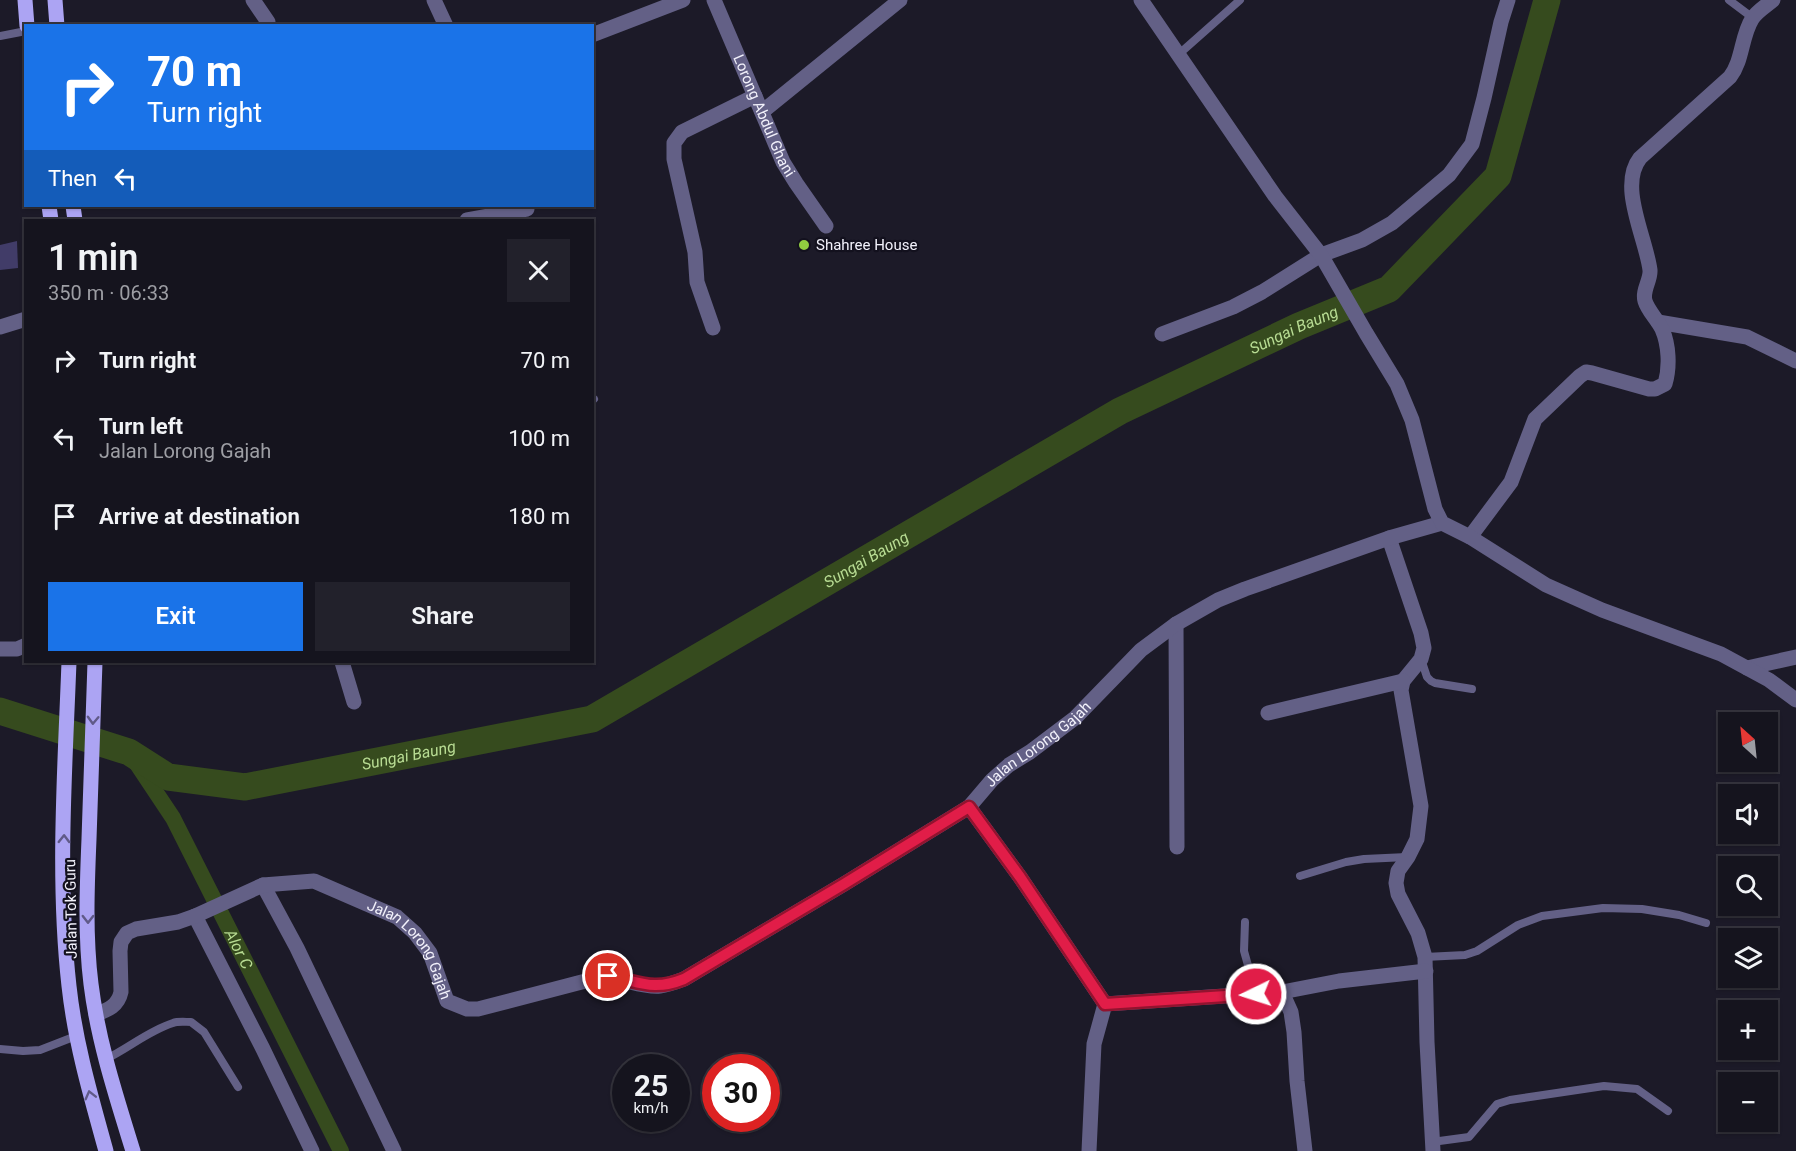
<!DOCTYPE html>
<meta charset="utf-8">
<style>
:root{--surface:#15141e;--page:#22212b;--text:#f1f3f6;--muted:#9d9ea4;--line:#34333c;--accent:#1a73e8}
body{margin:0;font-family:Roboto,sans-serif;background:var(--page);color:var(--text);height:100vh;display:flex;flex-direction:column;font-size:22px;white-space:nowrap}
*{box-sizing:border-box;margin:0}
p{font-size:20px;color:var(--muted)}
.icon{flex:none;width:33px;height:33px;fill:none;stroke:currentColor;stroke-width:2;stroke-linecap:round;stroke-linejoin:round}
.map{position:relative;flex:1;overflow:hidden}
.drawer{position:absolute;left:24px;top:219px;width:570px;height:444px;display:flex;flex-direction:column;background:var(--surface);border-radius:0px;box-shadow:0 2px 4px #0004,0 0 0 2px var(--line)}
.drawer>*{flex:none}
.top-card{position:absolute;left:24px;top:24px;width:570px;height:183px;border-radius:0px;box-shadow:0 2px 4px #0004,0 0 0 2px var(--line);background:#1a73e8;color:#fff;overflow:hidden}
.needle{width:39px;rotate:333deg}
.tools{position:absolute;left:1718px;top:712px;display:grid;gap:12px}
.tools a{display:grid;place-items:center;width:60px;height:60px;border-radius:0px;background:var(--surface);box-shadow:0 2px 4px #0004,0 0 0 2px var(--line);font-size:30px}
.speed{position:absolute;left:612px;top:1054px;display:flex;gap:12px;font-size:30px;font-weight:700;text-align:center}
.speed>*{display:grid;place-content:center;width:78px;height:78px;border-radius:50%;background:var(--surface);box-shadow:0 2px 4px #0004,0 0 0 2px var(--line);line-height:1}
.speed small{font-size:15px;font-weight:400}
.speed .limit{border:9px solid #d22;background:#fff;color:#111}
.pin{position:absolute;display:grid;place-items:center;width:51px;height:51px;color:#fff;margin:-26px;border:3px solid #fff;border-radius:50%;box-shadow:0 2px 6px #0007}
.me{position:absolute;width:66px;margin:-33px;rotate:266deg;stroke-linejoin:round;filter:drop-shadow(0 0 4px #0008)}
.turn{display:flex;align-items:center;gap:21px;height:126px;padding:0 24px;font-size:27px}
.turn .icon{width:78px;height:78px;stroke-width:2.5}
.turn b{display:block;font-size:42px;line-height:51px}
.then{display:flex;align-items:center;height:57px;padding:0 24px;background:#0003;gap:12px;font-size:22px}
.round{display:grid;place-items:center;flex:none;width:63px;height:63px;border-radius:0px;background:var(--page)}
.headline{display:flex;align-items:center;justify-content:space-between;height:102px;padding:0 24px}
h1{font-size:36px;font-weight:600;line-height:45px}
.primary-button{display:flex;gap:12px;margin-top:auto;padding:12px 24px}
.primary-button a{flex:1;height:69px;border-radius:0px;background:var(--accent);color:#fff;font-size:24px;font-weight:600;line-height:69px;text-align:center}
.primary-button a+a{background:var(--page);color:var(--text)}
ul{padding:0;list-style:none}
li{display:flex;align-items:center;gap:18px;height:78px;padding:0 24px}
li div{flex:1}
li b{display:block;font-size:22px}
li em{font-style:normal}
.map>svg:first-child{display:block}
</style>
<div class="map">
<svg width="1796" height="1151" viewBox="0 0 1796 1151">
<rect width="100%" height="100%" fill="#1c1a28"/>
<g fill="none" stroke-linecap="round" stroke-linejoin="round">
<path stroke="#364b1e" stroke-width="16" id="s1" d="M129,752L173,818L341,1151"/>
<path stroke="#364b1e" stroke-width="27" id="s2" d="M0,711L129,752L168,777L245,787L592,719L1120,411L1299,326L1389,289L1498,176L1547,0"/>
</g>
<polygon fill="#413c68" points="17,241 18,268 0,270 0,245"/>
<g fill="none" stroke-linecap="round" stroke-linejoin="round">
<g stroke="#636086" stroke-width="8">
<polyline points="1729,0 1753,18"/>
<polyline points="0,36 26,31"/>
<polyline points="1179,54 1240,0"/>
<polyline points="592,401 594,399"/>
<polyline points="1421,659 1427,677 1431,681 1435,683 1472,689"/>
<polyline points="1300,876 1346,862 1364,859 1407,857"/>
<polyline points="1245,922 1244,951 1256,994"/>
<polyline points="1425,957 1465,955 1477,951 1518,925 1542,916 1603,908 1642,909 1679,915 1706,923"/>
<polyline points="0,1049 23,1051 40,1050 76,1036"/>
<path d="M106,1059C129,1048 148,1031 173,1023C178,1021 185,1022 191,1022L204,1032L238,1087"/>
<polyline points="1432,1142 1469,1137 1497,1104 1510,1100 1604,1086 1637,1089 1668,1111"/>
</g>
<g stroke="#636086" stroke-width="15">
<polyline points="253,0 268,22"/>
<polyline points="434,0 446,26"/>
<path id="s3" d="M714,0L783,162L796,183L826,226"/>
<polyline points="592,35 683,0"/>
<polyline points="762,112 900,0"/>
<polyline points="467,220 527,209"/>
<polyline points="1658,322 1747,337 1796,361"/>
<polyline points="0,327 26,319"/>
<polyline points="713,328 697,282 695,252 674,159 674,143 682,132 755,96"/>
<polyline points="1162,334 1233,307 1262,292 1321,255 1362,240 1392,223 1449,175 1472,144 1484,98 1501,22 1508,0"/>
<path d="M1470,537L1511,482L1535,419L1580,376L1586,372L1592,373L1649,389H1655L1665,384C1670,367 1669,345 1662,329C1657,319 1648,311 1645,301C1642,290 1651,280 1650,270C1646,238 1618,186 1640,158L1730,77C1743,60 1741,37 1752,19C1757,11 1766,6 1773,0"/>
<polyline points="1389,538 1421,633 1424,648 1421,659 1403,681 1401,690 1421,806 1417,839 1408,857 1398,871 1396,883 1398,894 1418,933 1425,957 1427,1042 1433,1151"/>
<polyline points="1176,624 1177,847"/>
<polyline points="0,649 17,649 26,645"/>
<polyline points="342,662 354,702"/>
<polyline points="1747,668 1796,657"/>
<polyline points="1268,713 1403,681"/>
<polyline points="969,807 1020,877 1105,1004"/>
<polyline points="263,885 297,948 394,1151"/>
<polyline points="195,916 263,1049 312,1151"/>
<polyline points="1282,992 1339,981 1426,971"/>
<path id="s4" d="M96,1014C108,1010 118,1006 121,992L120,951L121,942L127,933L136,929L178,922L195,916L263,885L314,881L397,917L415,933L430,953L447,1001L467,1009H478L597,978C619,975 639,988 660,986C668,985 676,982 684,979L844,884L969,807L992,780L1009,765L1030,752L1075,718L1141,650L1176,624L1218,600L1245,589L1389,538L1442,523"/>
<polyline points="1089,1151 1094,1044 1105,1004 1282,992 1291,1012 1294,1032 1297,1081 1305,1151"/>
</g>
<polyline stroke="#636086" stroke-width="15" points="1141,0 1275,196 1321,255 1366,333 1397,384 1412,420 1435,509 1442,523 1470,537 1546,585 1602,610 1721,654 1769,680 1796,700"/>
<g stroke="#aca4f3" stroke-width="15">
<polyline points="25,0 27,26"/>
<polyline points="55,0 57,26"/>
<polyline points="49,206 51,220"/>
<polyline points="73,206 75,220"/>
<path d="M69,662C65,769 57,879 69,986C75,1042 91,1097 106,1151"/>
<path d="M95,662C93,721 91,780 89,839C87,887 85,936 91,984C98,1041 116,1096 133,1151"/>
</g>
</g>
<defs><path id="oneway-chevron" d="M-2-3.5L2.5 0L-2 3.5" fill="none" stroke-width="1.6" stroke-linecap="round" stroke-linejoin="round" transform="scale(1.5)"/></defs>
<g stroke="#605a88">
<use href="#oneway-chevron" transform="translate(93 720) rotate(92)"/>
<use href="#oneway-chevron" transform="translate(64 839) rotate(-89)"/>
<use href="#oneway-chevron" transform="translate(88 919) rotate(90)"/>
<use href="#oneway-chevron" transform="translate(90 1095) rotate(-104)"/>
</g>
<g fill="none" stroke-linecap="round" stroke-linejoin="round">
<g stroke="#92132f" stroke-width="15">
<path id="route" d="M608,976C639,981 652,992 684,979L844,884L969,807L1020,877L1105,1004L1256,994"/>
</g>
<use href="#route" stroke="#e11d48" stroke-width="10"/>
</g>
<circle fill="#90cd40" stroke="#13111e" stroke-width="2" cx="804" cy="245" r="6"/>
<g text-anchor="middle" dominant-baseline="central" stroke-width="4.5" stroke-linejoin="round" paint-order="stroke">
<g font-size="15" fill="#f2f1fb" stroke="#13111e">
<text stroke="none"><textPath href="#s3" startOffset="126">Lorong Abdul Ghani</textPath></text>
<text stroke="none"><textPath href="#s4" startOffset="1154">Jalan Lorong Gajah</textPath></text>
<text transform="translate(71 909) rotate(-91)">Jalan Tok Guru</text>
<text stroke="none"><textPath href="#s4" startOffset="416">Jalan Lorong Gajah</textPath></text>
</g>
<g font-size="15" fill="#f2f1fb" stroke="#13111e" text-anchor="start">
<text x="816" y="245">Shahree House</text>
</g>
<g font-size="16" font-style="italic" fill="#b8dc93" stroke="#13111e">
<text stroke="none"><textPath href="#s2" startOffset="1416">Sungai Baung</textPath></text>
<text stroke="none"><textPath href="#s2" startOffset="930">Sungai Baung</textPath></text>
<text stroke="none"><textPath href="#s2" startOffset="426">Sungai Baung</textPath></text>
<text stroke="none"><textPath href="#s1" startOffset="226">Alor C</textPath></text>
</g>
</g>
</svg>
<div class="tools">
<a><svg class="needle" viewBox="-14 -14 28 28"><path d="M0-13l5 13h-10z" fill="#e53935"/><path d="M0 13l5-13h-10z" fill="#9d9ea4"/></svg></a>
<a><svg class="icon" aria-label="sound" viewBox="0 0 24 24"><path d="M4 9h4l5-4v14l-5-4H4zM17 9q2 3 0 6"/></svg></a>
<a><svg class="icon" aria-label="search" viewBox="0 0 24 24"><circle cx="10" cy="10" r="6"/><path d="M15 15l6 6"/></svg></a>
<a><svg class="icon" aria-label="layers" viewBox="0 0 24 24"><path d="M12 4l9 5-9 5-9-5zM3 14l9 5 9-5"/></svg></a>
<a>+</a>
<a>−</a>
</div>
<div class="speed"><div>25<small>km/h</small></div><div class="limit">30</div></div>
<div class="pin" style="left:608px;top:976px;background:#d93025"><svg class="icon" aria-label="arrive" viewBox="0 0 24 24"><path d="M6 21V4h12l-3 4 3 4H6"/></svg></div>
<svg class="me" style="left:1256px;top:994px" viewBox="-20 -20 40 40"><circle r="17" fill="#e11d48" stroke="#fff" stroke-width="3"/><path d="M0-11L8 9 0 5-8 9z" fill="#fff"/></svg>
<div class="top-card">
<div class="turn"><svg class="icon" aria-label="right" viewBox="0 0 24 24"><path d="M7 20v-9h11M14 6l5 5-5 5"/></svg><div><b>70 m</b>Turn right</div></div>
<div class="then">Then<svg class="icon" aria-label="left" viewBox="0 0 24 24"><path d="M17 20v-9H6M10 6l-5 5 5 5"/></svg></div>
</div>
<section class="drawer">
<div class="headline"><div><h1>1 min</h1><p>350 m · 06:33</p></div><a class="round"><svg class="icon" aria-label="close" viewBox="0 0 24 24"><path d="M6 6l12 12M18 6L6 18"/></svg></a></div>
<ul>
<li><svg class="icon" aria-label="right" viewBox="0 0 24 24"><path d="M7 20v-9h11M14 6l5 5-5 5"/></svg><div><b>Turn right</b></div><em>70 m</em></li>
<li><svg class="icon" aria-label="left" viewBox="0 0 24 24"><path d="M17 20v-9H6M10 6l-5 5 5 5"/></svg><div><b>Turn left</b><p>Jalan Lorong Gajah</p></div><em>100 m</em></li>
<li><svg class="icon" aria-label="arrive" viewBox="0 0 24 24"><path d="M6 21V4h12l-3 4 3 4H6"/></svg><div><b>Arrive at destination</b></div><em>180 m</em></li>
</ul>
<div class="primary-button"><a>Exit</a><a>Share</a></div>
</section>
</div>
